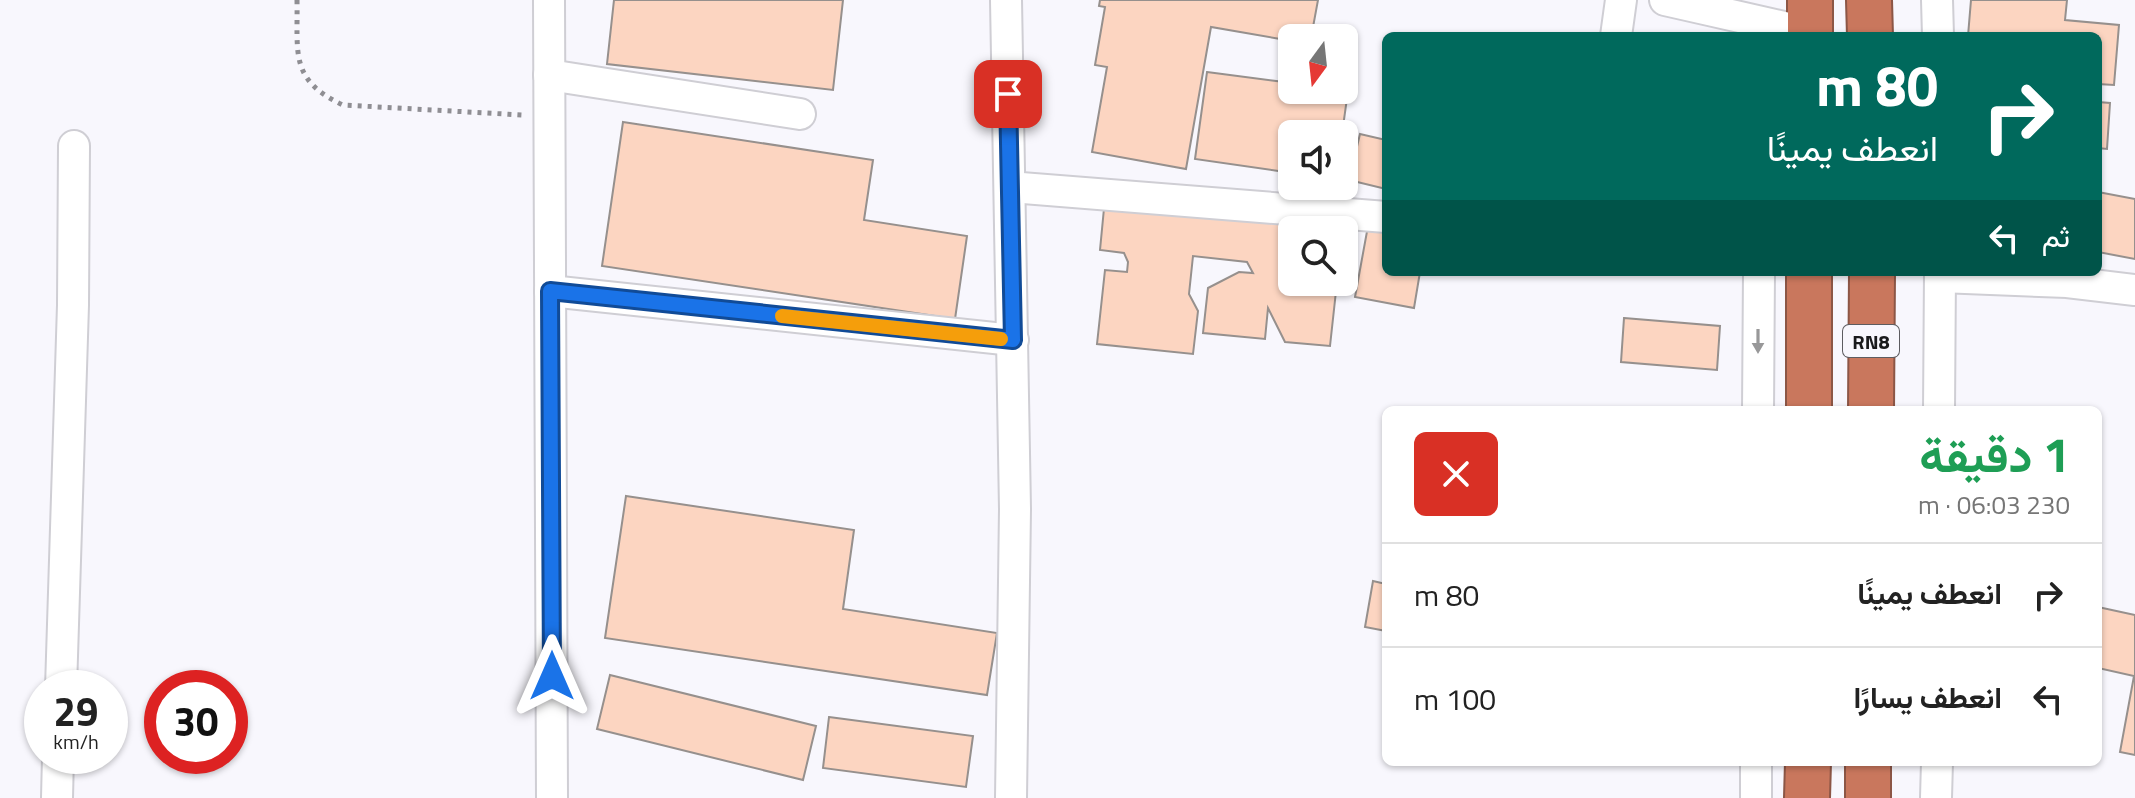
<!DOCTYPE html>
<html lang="ar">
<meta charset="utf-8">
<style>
:root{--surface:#fff;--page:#f2f2f2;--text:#222;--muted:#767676;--line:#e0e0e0}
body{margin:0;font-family:"Titillium Web",Vazirmatn,sans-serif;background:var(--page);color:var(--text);direction:rtl;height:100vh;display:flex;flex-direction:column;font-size:30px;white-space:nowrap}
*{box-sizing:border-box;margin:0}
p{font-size:26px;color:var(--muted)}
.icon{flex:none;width:44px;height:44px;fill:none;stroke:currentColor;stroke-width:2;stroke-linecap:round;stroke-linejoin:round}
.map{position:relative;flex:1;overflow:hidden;direction:ltr}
.sheet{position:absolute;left:1382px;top:406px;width:720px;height:360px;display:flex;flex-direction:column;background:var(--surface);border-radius:12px;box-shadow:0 2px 6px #0004;direction:rtl}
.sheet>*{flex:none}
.banner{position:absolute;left:1382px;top:32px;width:720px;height:244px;border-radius:12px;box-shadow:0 2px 6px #0004;direction:rtl;background:#00695c;color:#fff;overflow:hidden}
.needle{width:52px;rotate:195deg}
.tools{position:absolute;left:1278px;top:24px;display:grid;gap:16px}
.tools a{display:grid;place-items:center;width:80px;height:80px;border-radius:12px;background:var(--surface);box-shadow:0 2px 6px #0004;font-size:40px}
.speed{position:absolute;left:24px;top:670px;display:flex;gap:16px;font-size:40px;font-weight:700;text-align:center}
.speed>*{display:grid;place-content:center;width:104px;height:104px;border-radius:50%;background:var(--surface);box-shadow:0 2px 6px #0004;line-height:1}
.speed small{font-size:20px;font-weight:400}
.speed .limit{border:12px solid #d22;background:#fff;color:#111}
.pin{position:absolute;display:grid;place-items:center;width:68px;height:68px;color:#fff;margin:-34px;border-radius:16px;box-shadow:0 4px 12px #0006}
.me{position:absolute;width:88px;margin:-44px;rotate:0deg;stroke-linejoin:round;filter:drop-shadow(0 0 6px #0008)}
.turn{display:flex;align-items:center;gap:28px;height:168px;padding:0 32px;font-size:36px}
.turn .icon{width:104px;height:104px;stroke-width:2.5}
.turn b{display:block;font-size:56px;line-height:68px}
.then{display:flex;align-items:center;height:76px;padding:0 32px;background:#0003;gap:16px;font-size:30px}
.round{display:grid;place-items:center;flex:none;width:84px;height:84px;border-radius:12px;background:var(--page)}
.summary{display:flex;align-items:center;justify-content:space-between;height:136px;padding:0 32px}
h1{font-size:48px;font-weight:700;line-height:60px;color:#1e9e55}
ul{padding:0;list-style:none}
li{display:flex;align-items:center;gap:24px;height:104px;padding:0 32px;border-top:2px solid var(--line)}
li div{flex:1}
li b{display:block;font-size:30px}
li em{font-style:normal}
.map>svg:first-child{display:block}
</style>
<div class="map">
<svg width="2135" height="798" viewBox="0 0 2135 798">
<rect width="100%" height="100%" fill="#f8f7fd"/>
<g fill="#fcd5c1" stroke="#96908d" stroke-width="2">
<polygon points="614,0 843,0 833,90 607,64"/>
<polygon points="1100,0 1318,0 1311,38 1292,38 1292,41 1211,27 1186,169 1092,152 1107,67 1095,65 1105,7 1099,6"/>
<polygon points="1971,0 2067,0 2065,20 2119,25 2114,85 2098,84 2098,36 1968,36"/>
<polygon points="1207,72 1292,83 1292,90 1348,91 1342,134 1292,134 1292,173 1195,159"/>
<polygon points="2098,102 2110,103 2107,149 2098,148"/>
<polygon points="623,122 873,160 864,220 967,236 955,319 602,266"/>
<polygon points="1360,134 1386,140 1386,189 1349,180"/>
<polygon points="2098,192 2135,199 2135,259 2098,252"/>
<polygon points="1105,198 1331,218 1338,230 1292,230 1292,282 1337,282 1330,346 1285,342 1268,308 1265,339 1203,333 1208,288 1239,272 1253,273 1247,262 1193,256 1189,294 1198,311 1193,354 1097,344 1105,270 1127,272 1128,262 1124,253 1100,250"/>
<polygon points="1368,226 1386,229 1386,272 1420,272 1414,308 1355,297"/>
<polygon points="1624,318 1720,326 1717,370 1621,362"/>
<polygon points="626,496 854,530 843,609 997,633 987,695 605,638"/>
<polygon points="1373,581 1386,584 1386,631 1365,627"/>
<polygon points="2098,607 2135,615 2135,755 2120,752 2134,676 2098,668"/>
<polygon points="610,675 816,726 803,780 597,729"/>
<polygon points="829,717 973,736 966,787 823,768"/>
</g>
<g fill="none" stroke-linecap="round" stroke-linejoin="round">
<g stroke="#cfced4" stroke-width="34">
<g id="street">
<polyline points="549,0 552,798"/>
<polyline points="1006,0 1015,509 1011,798"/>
<polyline points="1665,0 1810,33"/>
<polyline points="1937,0 1938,36"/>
<polyline points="1616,36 1621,0"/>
<polyline points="549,75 800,114"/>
<polyline points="1010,187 1386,217"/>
<polyline points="1940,277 2067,282 2135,290"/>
<polyline points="550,291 1013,340"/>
<polyline points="1758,410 1759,272"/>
<polyline points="1939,410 1940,272"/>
<polyline points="61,688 73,305 74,146"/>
<polyline points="57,798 58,756"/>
<polyline points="1756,798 1756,762"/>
<polyline points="1936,798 1937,762"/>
</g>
</g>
<g stroke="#8c5646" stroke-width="48">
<g id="highway">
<polyline points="1869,0 1870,36"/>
<polyline points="1810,36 1810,0"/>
<polyline points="1809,410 1809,272"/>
<polyline points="1871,410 1872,272"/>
<polyline points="1807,798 1808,762"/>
<polyline points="1868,798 1868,762"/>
</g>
</g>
<path stroke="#8f8e93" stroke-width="5" stroke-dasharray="4 6" stroke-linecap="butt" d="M297,0C298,53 289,80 343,105L522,115"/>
<use href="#street" stroke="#fff" stroke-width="30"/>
<use href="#highway" stroke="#c9775d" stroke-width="44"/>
</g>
<defs><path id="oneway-solid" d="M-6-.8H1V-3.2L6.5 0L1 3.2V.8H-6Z" transform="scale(2)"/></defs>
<use fill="#989899" href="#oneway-solid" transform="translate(1758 341) rotate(90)"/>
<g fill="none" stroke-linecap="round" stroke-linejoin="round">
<g stroke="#114b97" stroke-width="20">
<polyline id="route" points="552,676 550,291 1013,340 1008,94"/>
</g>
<use href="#route" stroke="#1a73e8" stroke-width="14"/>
<polyline stroke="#f59e0b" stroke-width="14" points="782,316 1001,339"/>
</g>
<g text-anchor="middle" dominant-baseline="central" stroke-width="8" stroke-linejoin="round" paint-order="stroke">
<rect fill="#f8f7fd" stroke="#5d5c60" stroke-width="2" x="1843" y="325" width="56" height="32" rx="6"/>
<g font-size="20" font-weight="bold" fill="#1a1a1c">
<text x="1871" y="341">RN8</text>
</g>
</g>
</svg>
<div class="tools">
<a><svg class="needle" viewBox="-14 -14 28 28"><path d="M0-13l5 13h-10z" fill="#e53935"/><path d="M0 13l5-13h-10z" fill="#767676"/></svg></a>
<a><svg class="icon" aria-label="sound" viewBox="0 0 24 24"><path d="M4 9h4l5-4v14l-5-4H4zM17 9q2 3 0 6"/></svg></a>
<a><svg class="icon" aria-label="search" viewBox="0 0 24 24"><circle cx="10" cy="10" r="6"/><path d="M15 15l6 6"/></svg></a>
</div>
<div class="speed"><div>29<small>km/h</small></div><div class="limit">30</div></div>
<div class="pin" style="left:1008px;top:94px;background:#d93025"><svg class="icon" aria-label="arrive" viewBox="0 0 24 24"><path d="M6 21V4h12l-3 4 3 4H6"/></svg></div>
<svg class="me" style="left:552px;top:676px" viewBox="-20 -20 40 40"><path d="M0-17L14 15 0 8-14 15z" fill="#1a73e8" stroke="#fff" stroke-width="4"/></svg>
<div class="banner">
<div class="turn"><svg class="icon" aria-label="right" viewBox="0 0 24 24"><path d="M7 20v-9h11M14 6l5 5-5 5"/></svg><div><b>80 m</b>انعطف يمينًا</div></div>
<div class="then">ثم<svg class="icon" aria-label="left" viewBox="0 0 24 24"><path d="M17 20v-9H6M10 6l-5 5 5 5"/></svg></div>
</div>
<section class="sheet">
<div class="summary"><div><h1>1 دقيقة</h1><p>230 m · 06:03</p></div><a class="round" style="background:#d93025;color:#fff"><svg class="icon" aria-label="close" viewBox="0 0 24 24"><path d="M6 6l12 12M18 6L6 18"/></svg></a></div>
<ul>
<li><svg class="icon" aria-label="right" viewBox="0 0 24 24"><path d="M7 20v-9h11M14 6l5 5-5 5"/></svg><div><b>انعطف يمينًا</b></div><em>80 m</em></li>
<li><svg class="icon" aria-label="left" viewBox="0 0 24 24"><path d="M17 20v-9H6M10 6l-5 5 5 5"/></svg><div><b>انعطف يسارًا</b></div><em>100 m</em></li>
</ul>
</section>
</div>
